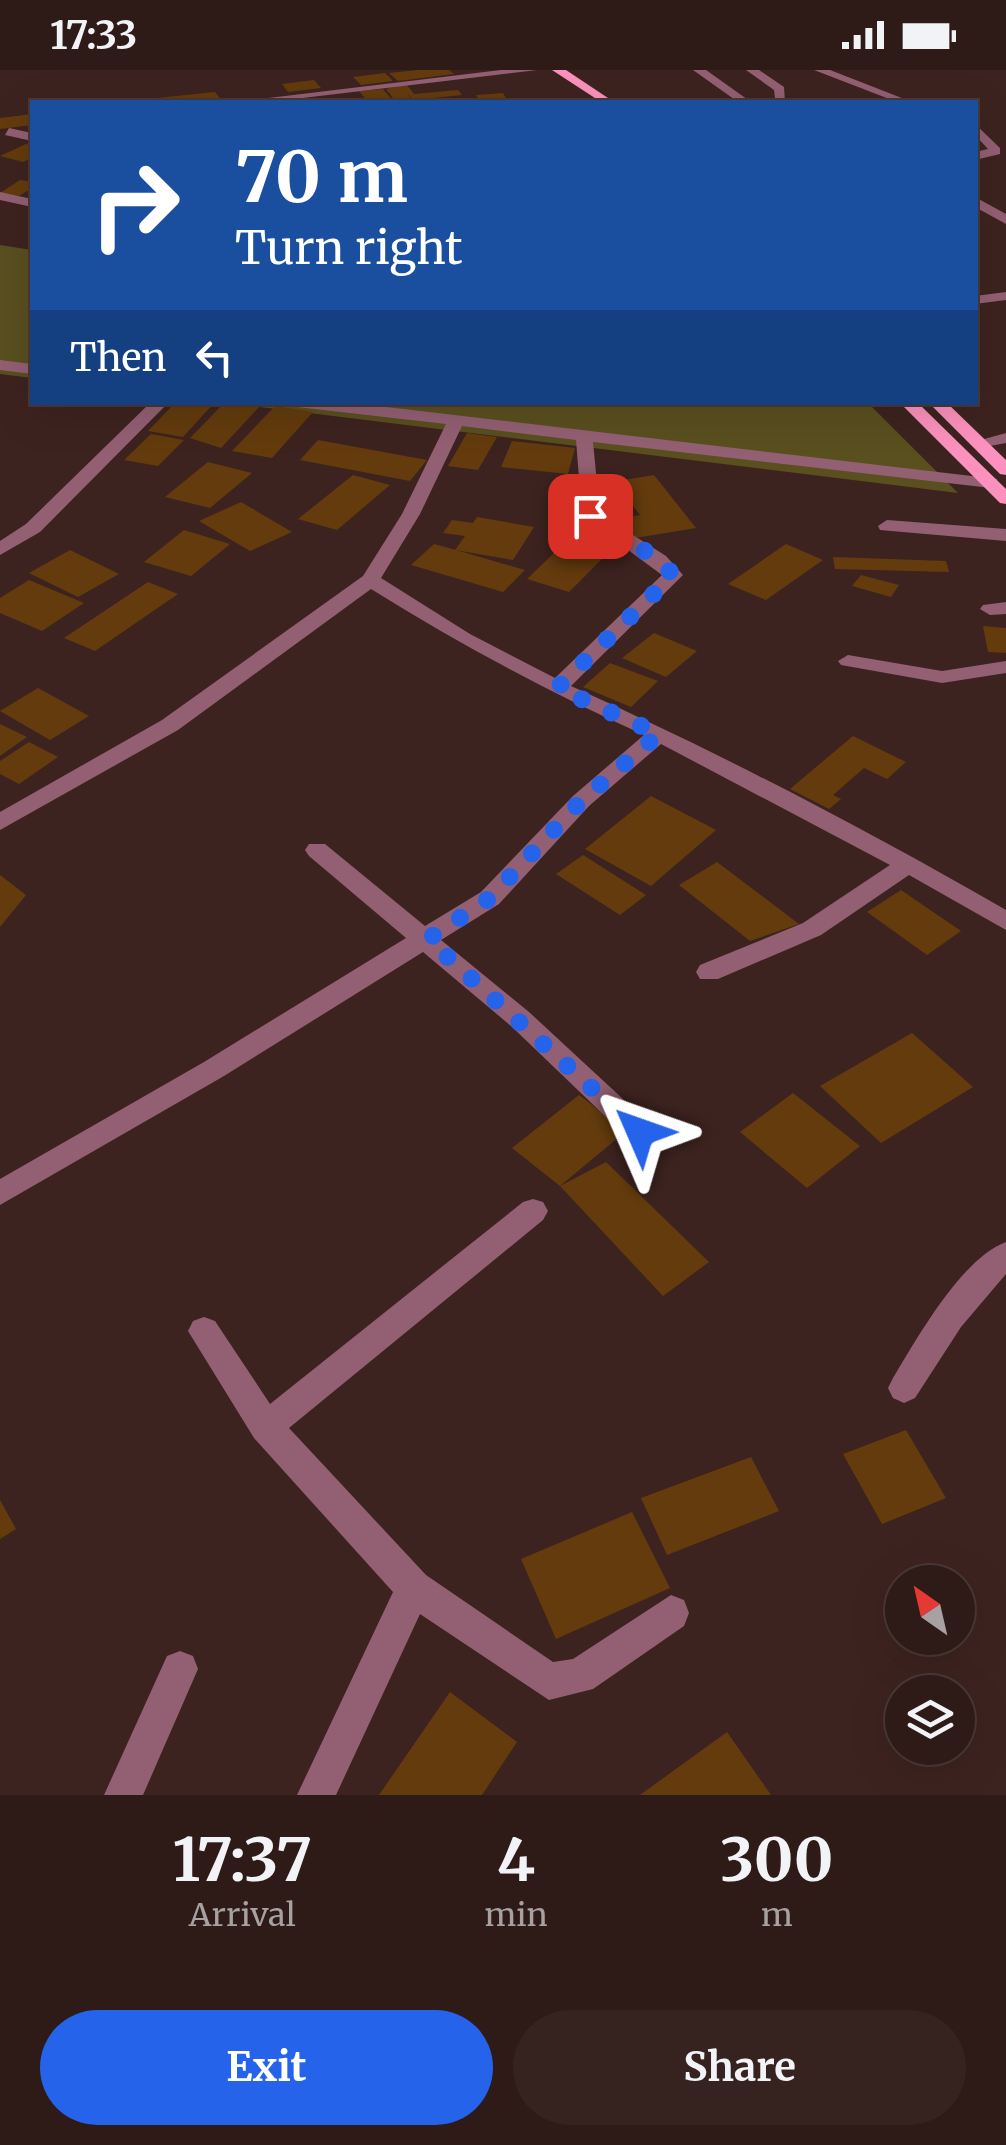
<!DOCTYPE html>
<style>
:root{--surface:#2e1a17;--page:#362320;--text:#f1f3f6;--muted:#a7a1a1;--line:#493836;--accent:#2563eb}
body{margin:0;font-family:Merriweather,serif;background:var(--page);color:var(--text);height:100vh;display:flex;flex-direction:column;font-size:38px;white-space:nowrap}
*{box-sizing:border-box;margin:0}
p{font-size:32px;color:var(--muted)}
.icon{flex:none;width:55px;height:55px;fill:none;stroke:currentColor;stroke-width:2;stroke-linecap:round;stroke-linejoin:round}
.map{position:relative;height:1725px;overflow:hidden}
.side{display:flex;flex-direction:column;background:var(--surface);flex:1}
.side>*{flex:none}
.guide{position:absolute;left:30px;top:30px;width:948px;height:305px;border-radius:0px;box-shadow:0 10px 40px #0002,0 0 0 2px var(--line);background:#1a4fa0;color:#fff;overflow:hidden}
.needle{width:65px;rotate:326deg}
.fabs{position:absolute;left:885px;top:1495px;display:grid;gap:20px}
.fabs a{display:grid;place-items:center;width:90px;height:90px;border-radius:50%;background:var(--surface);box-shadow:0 10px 40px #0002,0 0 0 2px var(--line);font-size:50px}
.pin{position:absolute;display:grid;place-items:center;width:85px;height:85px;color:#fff;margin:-42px;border-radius:20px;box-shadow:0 5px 15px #0006}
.me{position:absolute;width:110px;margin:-55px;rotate:313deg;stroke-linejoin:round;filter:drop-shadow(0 0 8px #0008)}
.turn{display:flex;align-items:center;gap:35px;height:210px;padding:0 40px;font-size:45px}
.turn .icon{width:130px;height:130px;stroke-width:2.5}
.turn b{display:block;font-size:70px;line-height:85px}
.then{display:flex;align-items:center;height:95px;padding:0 40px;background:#0003;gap:20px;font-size:38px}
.eta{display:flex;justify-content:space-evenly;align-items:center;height:170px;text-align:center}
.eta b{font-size:60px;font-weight:700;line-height:70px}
.primary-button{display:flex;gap:20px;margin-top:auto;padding:20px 40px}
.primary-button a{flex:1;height:115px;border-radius:60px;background:var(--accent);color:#fff;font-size:40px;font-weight:700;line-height:115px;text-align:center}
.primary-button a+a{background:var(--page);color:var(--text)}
.status{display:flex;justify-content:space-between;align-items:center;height:70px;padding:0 50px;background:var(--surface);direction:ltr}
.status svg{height:28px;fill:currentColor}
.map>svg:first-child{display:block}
</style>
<div class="status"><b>17:33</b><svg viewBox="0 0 49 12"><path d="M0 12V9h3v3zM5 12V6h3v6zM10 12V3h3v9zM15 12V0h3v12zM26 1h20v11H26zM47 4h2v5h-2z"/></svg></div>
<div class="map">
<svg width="1006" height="1725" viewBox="0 0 1006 1725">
<rect width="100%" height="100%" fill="#3d231f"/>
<g fill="#594f1f">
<polygon points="0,175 32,180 32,308 0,304"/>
<polygon points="228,333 868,333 958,423"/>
</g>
<g fill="#633b0d">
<polygon points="418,0 449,0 454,4 398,11 389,3"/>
<polygon points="385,3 393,11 361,15 353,7"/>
<polygon points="314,10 321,18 288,22 282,14"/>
<polygon points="406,14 414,24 458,20 462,25 413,30 407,23 412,30 396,32 386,19"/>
<polygon points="383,19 393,31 368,32 359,21"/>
<polygon points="215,22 221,30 138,32 138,30"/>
<polygon points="503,23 508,32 480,32 476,25"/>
<polygon points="32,44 32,55 0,59 0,48"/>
<polygon points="26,74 32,75 32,88 23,92 0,86"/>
<polygon points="20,110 32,112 32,118 19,126 0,123"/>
<polygon points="176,332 215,332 183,367 148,361"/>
<polygon points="225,332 259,337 221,378 190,368"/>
<polygon points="275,336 313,342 272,388 232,381"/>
<polygon points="467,363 497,367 478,400 448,396"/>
<polygon points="151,364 184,370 158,396 124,390"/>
<polygon points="318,370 427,390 410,411 300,390"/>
<polygon points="512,371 575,378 568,404 501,397"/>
<polygon points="208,392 252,403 210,438 165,427"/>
<polygon points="353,405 390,415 337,460 298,449"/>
<polygon points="654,405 696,458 635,468 621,448 640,445 627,428 610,428 600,414"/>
<polygon points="241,432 292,462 250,481 199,451"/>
<polygon points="477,447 534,457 513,490 455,480 465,466 443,463 452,450 473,453"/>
<polygon points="584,454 614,477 569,522 527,509"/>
<polygon points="184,460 230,474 191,506 144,492"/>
<polygon points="434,474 456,480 525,500 503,522 411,495"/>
<polygon points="786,474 823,490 766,530 728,514"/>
<polygon points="70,480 119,504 78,527 29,503"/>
<polygon points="833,487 946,491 949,502 835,499"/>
<polygon points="861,505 899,515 891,527 852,516"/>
<polygon points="29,510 84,533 42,561 0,543 0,528"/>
<polygon points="148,512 178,524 95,581 64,568"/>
<polygon points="983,556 1006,558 1006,583 988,582"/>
<polygon points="654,563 697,581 666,607 622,588"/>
<polygon points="610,593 658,611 631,637 583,617"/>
<polygon points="38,618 89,646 50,670 0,641"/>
<polygon points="0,654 27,667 0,686"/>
<polygon points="853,666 906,692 887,709 864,698 833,725 841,729 829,739 790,719"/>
<polygon points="29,672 58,687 19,714 0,704 0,691"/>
<polygon points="651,726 716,760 651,816 585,779"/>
<polygon points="583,785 646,825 620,845 556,804"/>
<polygon points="717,792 799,854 750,871 679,815"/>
<polygon points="0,805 26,825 0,857"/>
<polygon points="901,820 961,861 927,885 867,842"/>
<polygon points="912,963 973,1017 881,1073 820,1016"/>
<polygon points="793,1023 860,1076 807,1118 740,1062"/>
<polygon points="579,1025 626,1061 560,1116 606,1092 709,1192 663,1226 560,1116 512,1078"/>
<polygon points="906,1360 946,1428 882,1454 843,1384"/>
<polygon points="751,1387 779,1441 667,1485 641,1428"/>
<polygon points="0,1430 16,1459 0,1469"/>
<polygon points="632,1442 670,1518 556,1569 521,1489"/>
<polygon points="450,1622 517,1672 482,1725 379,1725"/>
<polygon points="727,1662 771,1725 640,1725"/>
</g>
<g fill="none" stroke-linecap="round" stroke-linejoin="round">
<g fill="#935f73" fill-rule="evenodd">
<polygon points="501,0 537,0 269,32 236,32"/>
<polygon points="693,0 706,0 751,32 738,32"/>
<polygon points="746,0 759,0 784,17 785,32 770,32 775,28 774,20"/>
<polygon points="814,0 830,0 912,32 897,32"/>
<polygon points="975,54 1000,78 1000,84 975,90 975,82 988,79 975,65"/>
<polygon points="9,58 32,63 32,71 5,65"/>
<polygon points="0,122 32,129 32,137 0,130"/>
<polygon points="975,127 1006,144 1006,154 975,137"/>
<polygon points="1006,222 1006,230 975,234 975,226"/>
<polygon points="0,290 32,294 32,304 0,300"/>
<polygon points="151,332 169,332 40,462 0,485 0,471 26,454"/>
<path d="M289,332H344L997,409V417L991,418L593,372L600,444L666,486L683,505L571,616C720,683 865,759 1006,840V860L909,805L821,865L718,909H700L696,902L700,895L803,853L890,795L661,674L589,736L499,834L441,870L529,942L650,1054L654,1062L650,1070L640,1073L630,1070L511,956L423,882L224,1006L0,1135V1109L204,992L406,868L309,786L305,780L309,774H325L425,856L481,822L573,726L644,665C549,622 459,574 371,519L178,660L0,760V742L162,650L363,506L402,444L446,354L297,337ZM462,356L576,370L582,446L662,505L555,608L470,564L381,508L420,444Z"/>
<polygon points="1006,363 1006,373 979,378 970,373"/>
<polygon points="887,450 1006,459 1006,471 880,460 878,456"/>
<polygon points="1006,532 1006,544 990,545 980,539 983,535"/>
<polygon points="848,585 942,601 1006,591 1006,603 942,613 841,595 838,591"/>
<polygon points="533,1129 543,1132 548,1141 543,1150 289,1358 426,1505 553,1592 573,1589 671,1525 684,1530 689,1543 684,1556 593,1619 549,1630 420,1544 336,1725 297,1725 393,1522 254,1368 188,1261 193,1251 204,1247 215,1251 270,1334 523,1132"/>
<path d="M1006,1172V1204L961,1257L915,1328L904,1333L893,1328L888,1318L893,1308C917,1268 962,1188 1006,1172Z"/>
<polygon points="180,1581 193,1586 198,1599 143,1725 104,1725 167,1586"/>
</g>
<g fill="#fb91bc" fill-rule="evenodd">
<polygon points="552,0 566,0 614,32 601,32"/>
<polygon points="899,332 917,332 1006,419 1006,434 1000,433"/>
<polygon points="928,332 946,332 1006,390 1006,405 1000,404"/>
</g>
</g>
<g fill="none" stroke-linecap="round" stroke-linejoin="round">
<polyline stroke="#2563eb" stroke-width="18" stroke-dasharray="0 32.4" points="590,446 659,490 673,505 557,618 659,664 581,731 490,828 428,869 640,1062"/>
</g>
</svg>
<div class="fabs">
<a><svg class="needle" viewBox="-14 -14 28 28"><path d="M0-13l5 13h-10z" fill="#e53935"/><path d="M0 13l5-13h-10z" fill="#a7a1a1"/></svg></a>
<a><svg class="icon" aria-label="layers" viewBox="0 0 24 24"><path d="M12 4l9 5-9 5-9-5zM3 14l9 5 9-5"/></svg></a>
</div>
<div class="pin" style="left:590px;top:446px;background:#d93025"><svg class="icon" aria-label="arrive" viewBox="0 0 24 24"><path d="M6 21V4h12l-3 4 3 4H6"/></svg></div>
<svg class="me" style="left:640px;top:1062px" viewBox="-20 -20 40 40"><path d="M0-17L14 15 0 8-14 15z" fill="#2563eb" stroke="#fff" stroke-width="4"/></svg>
<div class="guide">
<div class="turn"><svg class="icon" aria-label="right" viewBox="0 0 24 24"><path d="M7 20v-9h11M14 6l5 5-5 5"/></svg><div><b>70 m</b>Turn right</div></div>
<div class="then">Then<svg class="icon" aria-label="left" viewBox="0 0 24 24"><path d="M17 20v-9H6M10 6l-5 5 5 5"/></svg></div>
</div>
</div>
<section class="side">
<div class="eta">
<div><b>17:37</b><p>Arrival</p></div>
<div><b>4</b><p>min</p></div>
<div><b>300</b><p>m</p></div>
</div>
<div class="primary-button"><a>Exit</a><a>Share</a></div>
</section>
